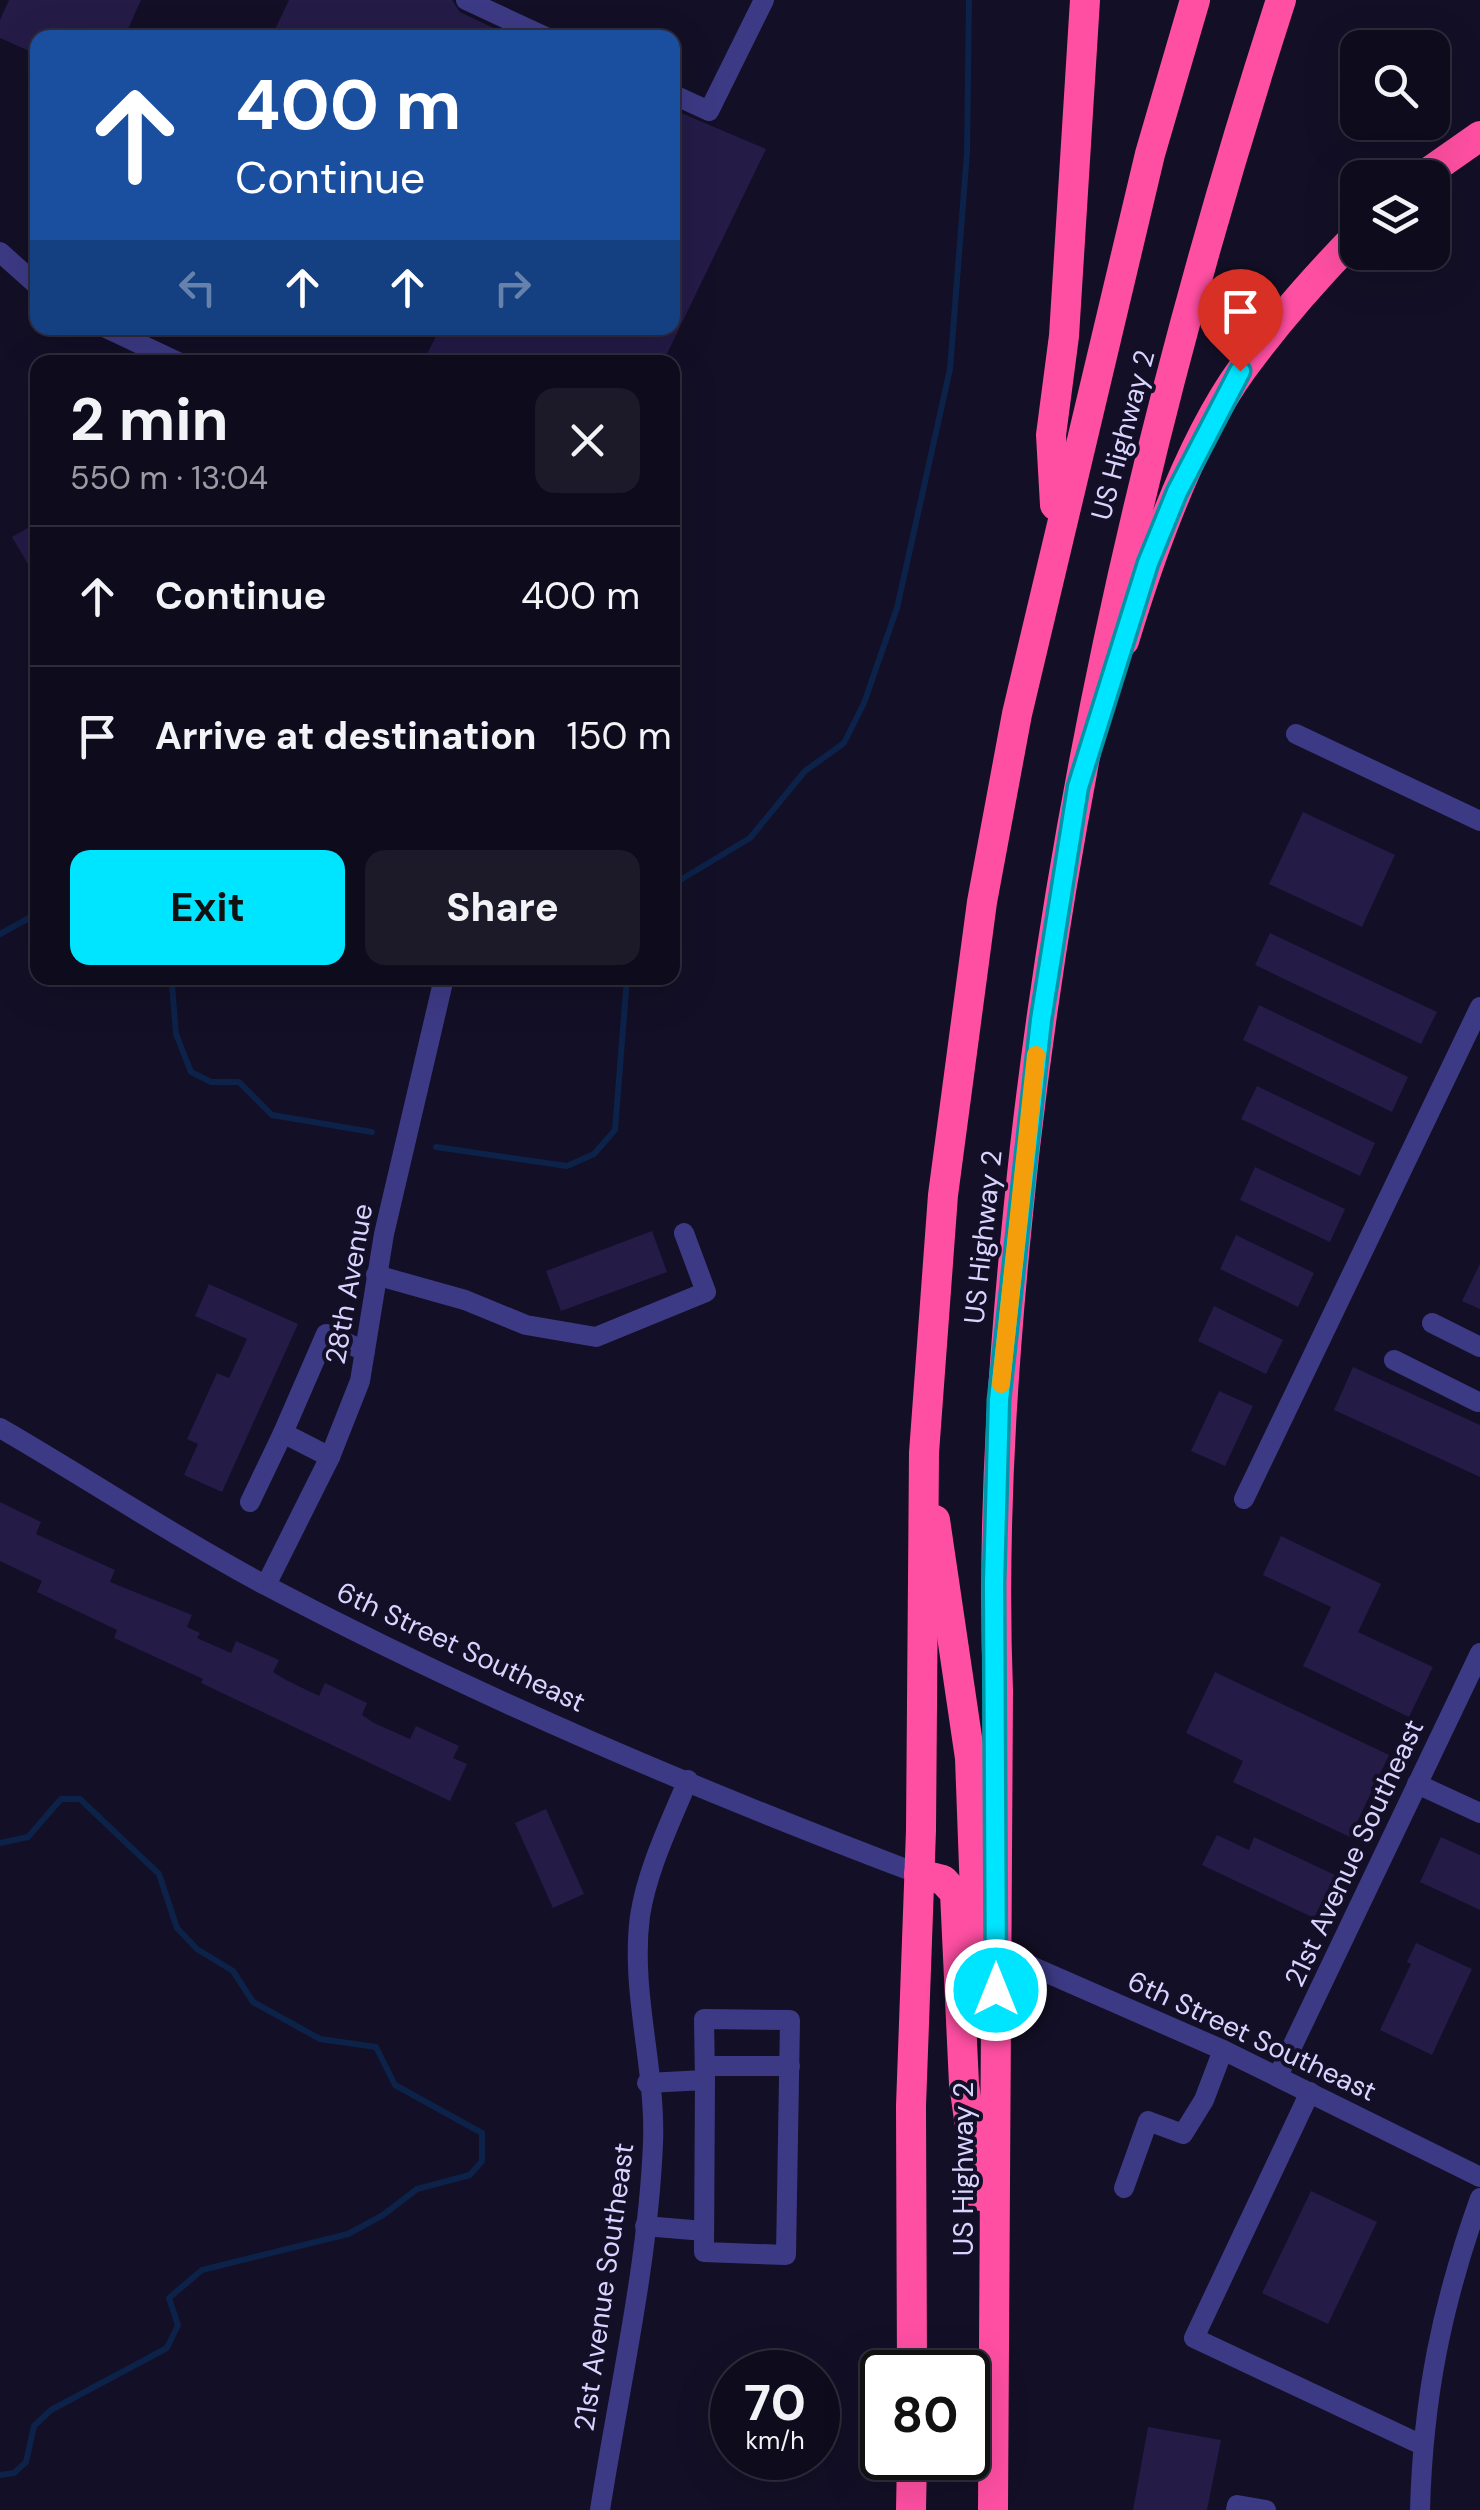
<!DOCTYPE html>
<meta charset="utf-8">
<style>
:root{--surface:#0e0b1c;--page:#1c1929;--text:#f1f3f6;--muted:#9b9ba3;--line:#2e2b3b;--accent:#00e5ff}
body{margin:0;font-family:"DM Sans",sans-serif;background:var(--page);color:var(--text);height:100vh;display:flex;flex-direction:column;font-size:38px;white-space:nowrap}
*{box-sizing:border-box;margin:0}
p{font-size:32px;color:var(--muted)}
.icon{flex:none;width:55px;height:55px;fill:none;stroke:currentColor;stroke-width:2;stroke-linecap:round;stroke-linejoin:round}
.map{position:relative;flex:1;overflow:hidden}
.drawer{position:absolute;left:30px;top:355px;width:650px;height:630px;display:flex;flex-direction:column;background:var(--surface);border-radius:20px;box-shadow:0 10px 40px #0002,0 0 0 2px var(--line)}
.drawer>*{flex:none}
.guide{position:absolute;left:30px;top:30px;width:650px;height:305px;border-radius:20px;box-shadow:0 10px 40px #0002,0 0 0 2px var(--line);background:#1a4fa0;color:#fff;overflow:hidden}
.tools{position:absolute;left:1340px;top:30px;display:grid;gap:20px}
.tools a{display:grid;place-items:center;width:110px;height:110px;border-radius:20px;background:var(--surface);box-shadow:0 10px 40px #0002,0 0 0 2px var(--line);font-size:50px}
.speed{position:absolute;left:710px;top:2350px;display:flex;gap:20px;font-size:50px;font-weight:700;text-align:center}
.speed>*{display:grid;place-content:center;width:130px;height:130px;border-radius:50%;background:var(--surface);box-shadow:0 10px 40px #0002,0 0 0 2px var(--line);line-height:1}
.speed small{font-size:25px;font-weight:400}
.speed .limit{border:5px solid #111;border-radius:15px;background:#fff;color:#111}
.pin{position:absolute;display:grid;place-items:center;width:85px;height:85px;color:#fff;margin:-102px -42px;border-radius:50% 50% 50% 0;rotate:-45deg;box-shadow:0 0 10px #0007}
.pin .icon{rotate:45deg}
.me{position:absolute;width:110px;margin:-55px;rotate:0deg;stroke-linejoin:round;filter:drop-shadow(0 0 8px #0008)}
.turn{display:flex;align-items:center;gap:35px;height:210px;padding:0 40px;font-size:45px}
.turn .icon{width:130px;height:130px;stroke-width:2.5}
.turn b{display:block;font-size:70px;line-height:85px}
.lanes{display:flex;align-items:center;height:95px;padding:0 40px;background:#0003;justify-content:center;gap:50px;direction:ltr}
.lanes .off{opacity:.35}
.round{display:grid;place-items:center;flex:none;width:105px;height:105px;border-radius:20px;background:var(--page)}
.head{display:flex;align-items:center;justify-content:space-between;height:170px;padding:0 40px}
h1{font-size:60px;font-weight:700;line-height:75px}
.button{display:flex;gap:20px;margin-top:auto;padding:20px 40px}
.button a{flex:1;height:115px;border-radius:20px;background:var(--accent);color:#111;font-size:40px;font-weight:700;line-height:115px;text-align:center}
.button a+a{background:var(--page);color:var(--text)}
ul{padding:0;list-style:none}
li{display:flex;align-items:center;gap:30px;height:140px;padding:0 40px;border-top:2px solid var(--line)}
li div{flex:1}
li b{display:block;font-size:38px}
li em{font-style:normal}
.map>svg:first-child{display:block}
</style>
<div class="map">
<svg width="1480" height="2510" viewBox="0 0 1480 2510">
<rect width="100%" height="100%" fill="#130f26"/>
<g fill="none" stroke-linecap="round" stroke-linejoin="round">
<g stroke="#0c2248" stroke-width="6">
<polyline points="672,885 750,838 805,771 844,743 864,703 897,608 950,369 967,153 969,0"/>
<polyline points="0,934 38,913"/>
<polyline points="165,978 172,985 176,1034 191,1072 211,1082 239,1082 272,1115 372,1132"/>
<polyline points="436,1147 567,1166 594,1154 615,1130 627,978"/>
<polyline points="0,1843 28,1837 61,1799 80,1799 159,1874 177,1928 197,1949 233,1971 253,2002 320,2039 376,2047 395,2085 482,2133 482,2161 470,2175 417,2189 383,2215 348,2234 202,2270 169,2298 178,2325 167,2348 51,2410 34,2426 26,2462 14,2473 0,2475"/>
</g>
</g>
<g fill="#241b47">
<polygon points="9,0 141,0 124,38 38,38 38,55 0,38 0,20"/>
<polygon points="289,0 452,0 460,12 514,38 271,38"/>
<polygon points="672,109 766,149 663,362 423,362 440,328 672,328"/>
<polygon points="38,522 38,581 12,537"/>
<polygon points="1303,812 1395,855 1362,927 1269,884"/>
<polygon points="1270,933 1437,1012 1421,1044 1255,965"/>
<polygon points="1259,1005 1408,1077 1392,1112 1243,1040"/>
<polygon points="1257,1086 1375,1143 1360,1176 1241,1119"/>
<polygon points="1255,1167 1345,1209 1330,1242 1240,1200"/>
<polygon points="652,1231 667,1272 561,1311 546,1271"/>
<polygon points="1236,1235 1314,1273 1298,1307 1220,1269"/>
<polygon points="1480,1264 1480,1309 1462,1301"/>
<polygon points="209,1284 298,1324 222,1492 184,1475 198,1444 187,1439 217,1373 229,1378 247,1339 195,1316"/>
<polygon points="1214,1306 1283,1340 1266,1374 1198,1341"/>
<polygon points="1353,1367 1480,1425 1480,1477 1334,1410"/>
<polygon points="1219,1391 1253,1406 1225,1466 1191,1451"/>
<polygon points="0,1502 41,1522 36,1534 115,1570 110,1582 192,1615 187,1627 200,1633 197,1638 231,1653 236,1641 279,1660 273,1672 286,1680 319,1696 325,1683 367,1703 362,1715 374,1723 410,1739 416,1726 459,1746 453,1758 467,1764 450,1801 201,1683 203,1679 114,1638 117,1630 37,1592 42,1581 0,1561"/>
<polygon points="1281,1536 1381,1584 1358,1632 1433,1667 1409,1717 1303,1666 1331,1607 1263,1575"/>
<polygon points="1215,1672 1389,1755 1350,1837 1233,1782 1243,1761 1186,1733"/>
<polygon points="546,1809 584,1894 553,1908 515,1823"/>
<polygon points="1217,1835 1249,1850 1254,1837 1335,1875 1314,1918 1202,1865"/>
<polygon points="1441,1837 1480,1855 1480,1910 1420,1882"/>
<polygon points="1416,1943 1472,1969 1432,2055 1380,2030 1411,1964 1407,1962"/>
<polygon points="1311,2191 1377,2222 1328,2324 1262,2293"/>
<polygon points="1148,2427 1221,2440 1207,2510 1133,2510"/>
</g>
<g fill="none" stroke-linecap="round" stroke-linejoin="round">
<g stroke="#3d3a85" stroke-width="20">
<polyline points="466,0 548,38"/>
<polyline points="672,94 709,111 764,0"/>
<polyline points="0,252 38,286"/>
<polyline points="106,328 178,362"/>
<polyline points="1296,734 1480,821"/>
<polyline points="376,1275 465,1300 526,1325 596,1337 706,1292 684,1233"/>
<polyline points="1432,1323 1480,1347"/>
<polyline points="1394,1360 1478,1402"/>
<path d="M0,1428C90,1480 176,1538 267,1586C477,1697 698,1790 919,1874"/>
<polyline points="283,1433 326,1334 365,1351"/>
<polyline points="1244,1499 1480,1007"/>
<polyline points="250,1502 283,1433 330,1457"/>
<polyline points="266,1585 330,1457 360,1381 384,1234 444,978"/>
<polyline points="1417,1784 1480,1813"/>
<polyline points="997,1951 1223,2050 1480,2177"/>
<polyline points="705,2066 790,2066"/>
<polyline points="1278,2076 1480,1653"/>
<polyline points="647,2083 705,2080 704,2252 786,2255 790,2020 704,2019 705,2080"/>
<polyline points="1310,2092 1194,2338 1422,2445"/>
<polyline points="1124,2188 1148,2121 1183,2134 1204,2100 1223,2050"/>
<polyline points="645,2226 704,2231"/>
<path d="M600,2510C619,2389 648,2265 653,2143C656,2067 630,1992 640,1916C647,1870 670,1823 688,1780"/>
<polyline points="1236,2510 1237,2505 1266,2510"/>
<path d="M1420,2510C1423,2397 1442,2304 1480,2198"/>
</g>
<g stroke="#ff4fa3" stroke-width="30">
<polyline points="1420,178 1480,136"/>
<polyline points="1055,505 1051,435 1064,336 1085,0"/>
<path d="M1124,641C1150,555 1190,441 1243,368C1278,320 1317,276 1358,234"/>
<polyline points="935,1520 970,1758 976,1921 983,1941 990,1946"/>
<polyline points="919,1874 943,1880 955,1893 964,2084 980,2196"/>
<polyline points="912,2372 911,2106 921,1830 924,1453 943,1195 982,902 1017,714 1150,154 1195,0"/>
<polyline points="911,2510 912,2458"/>
<path d="M993,2510L998,1691C991,1508 1005,1329 1025,1147C1070,756 1160,374 1281,0"/>
</g>
</g>
<g fill="none" stroke-linecap="round" stroke-linejoin="round">
<g stroke="#0095a6" stroke-width="25">
<polyline id="route" points="996,1990 994,1583 999,1400 1041,1020 1078,787 1148,563 1177,492 1240,371"/>
</g>
<use href="#route" stroke="#00e5ff" stroke-width="18"/>
<polyline stroke="#f59e0b" stroke-width="18" points="1001,1384 1036,1055"/>
</g>
<g text-anchor="middle" dominant-baseline="central" stroke-width="8" stroke-linejoin="round" paint-order="stroke">
<g font-size="28" fill="#d9d4ff" stroke="#130f26">
<text transform="translate(1123 435) rotate(-75)">US Highway 2</text>
<text transform="translate(983 1237) rotate(-84)">US Highway 2</text>
<text transform="translate(349 1284) rotate(-80)">28th Avenue</text>
<text transform="translate(461 1647) rotate(25)">6th Street Southeast</text>
<text transform="translate(1354 1853) rotate(-65)">21st Avenue Southeast</text>
<text transform="translate(1252 2036) rotate(25)">6th Street Southeast</text>
<text transform="translate(963 2169) rotate(-90)">US Highway 2</text>
<text transform="translate(604 2287) rotate(-82)">21st Avenue Southeast</text>
</g>
</g>
</svg>
<div class="tools">
<a><svg class="icon" aria-label="search" viewBox="0 0 24 24"><circle cx="10" cy="10" r="6"/><path d="M15 15l6 6"/></svg></a>
<a><svg class="icon" aria-label="layers" viewBox="0 0 24 24"><path d="M12 4l9 5-9 5-9-5zM3 14l9 5 9-5"/></svg></a>
</div>
<div class="speed"><div>70<small>km/h</small></div><div class="limit">80</div></div>
<div class="pin" style="left:1240px;top:371px;background:#d93025"><svg class="icon" aria-label="arrive" viewBox="0 0 24 24"><path d="M6 21V4h12l-3 4 3 4H6"/></svg></div>
<svg class="me" style="left:996px;top:1990px" viewBox="-20 -20 40 40"><circle r="17" fill="#00e5ff" stroke="#fff" stroke-width="3"/><path d="M0-11L8 9 0 5-8 9z" fill="#fff"/></svg>
<div class="guide">
<div class="turn"><svg class="icon" aria-label="ahead" viewBox="0 0 24 24"><path d="M12 20V5M6 11l6-6 6 6"/></svg><div><b>400 m</b>Continue</div></div>
<div class="lanes"><svg class="icon off" aria-label="left" viewBox="0 0 24 24"><path d="M17 20v-9H6M10 6l-5 5 5 5"/></svg><svg class="icon" aria-label="ahead" viewBox="0 0 24 24"><path d="M12 20V5M6 11l6-6 6 6"/></svg><svg class="icon" aria-label="ahead" viewBox="0 0 24 24"><path d="M12 20V5M6 11l6-6 6 6"/></svg><svg class="icon off" aria-label="right" viewBox="0 0 24 24"><path d="M7 20v-9h11M14 6l5 5-5 5"/></svg></div>
</div>
<section class="drawer">
<div class="head"><div><h1>2 min</h1><p>550 m · 13:04</p></div><a class="round"><svg class="icon" aria-label="close" viewBox="0 0 24 24"><path d="M6 6l12 12M18 6L6 18"/></svg></a></div>
<ul>
<li><svg class="icon" aria-label="ahead" viewBox="0 0 24 24"><path d="M12 20V5M6 11l6-6 6 6"/></svg><div><b>Continue</b></div><em>400 m</em></li>
<li><svg class="icon" aria-label="arrive" viewBox="0 0 24 24"><path d="M6 21V4h12l-3 4 3 4H6"/></svg><div><b>Arrive at destination</b></div><em>150 m</em></li>
</ul>
<div class="button"><a>Exit</a><a>Share</a></div>
</section>
</div>
